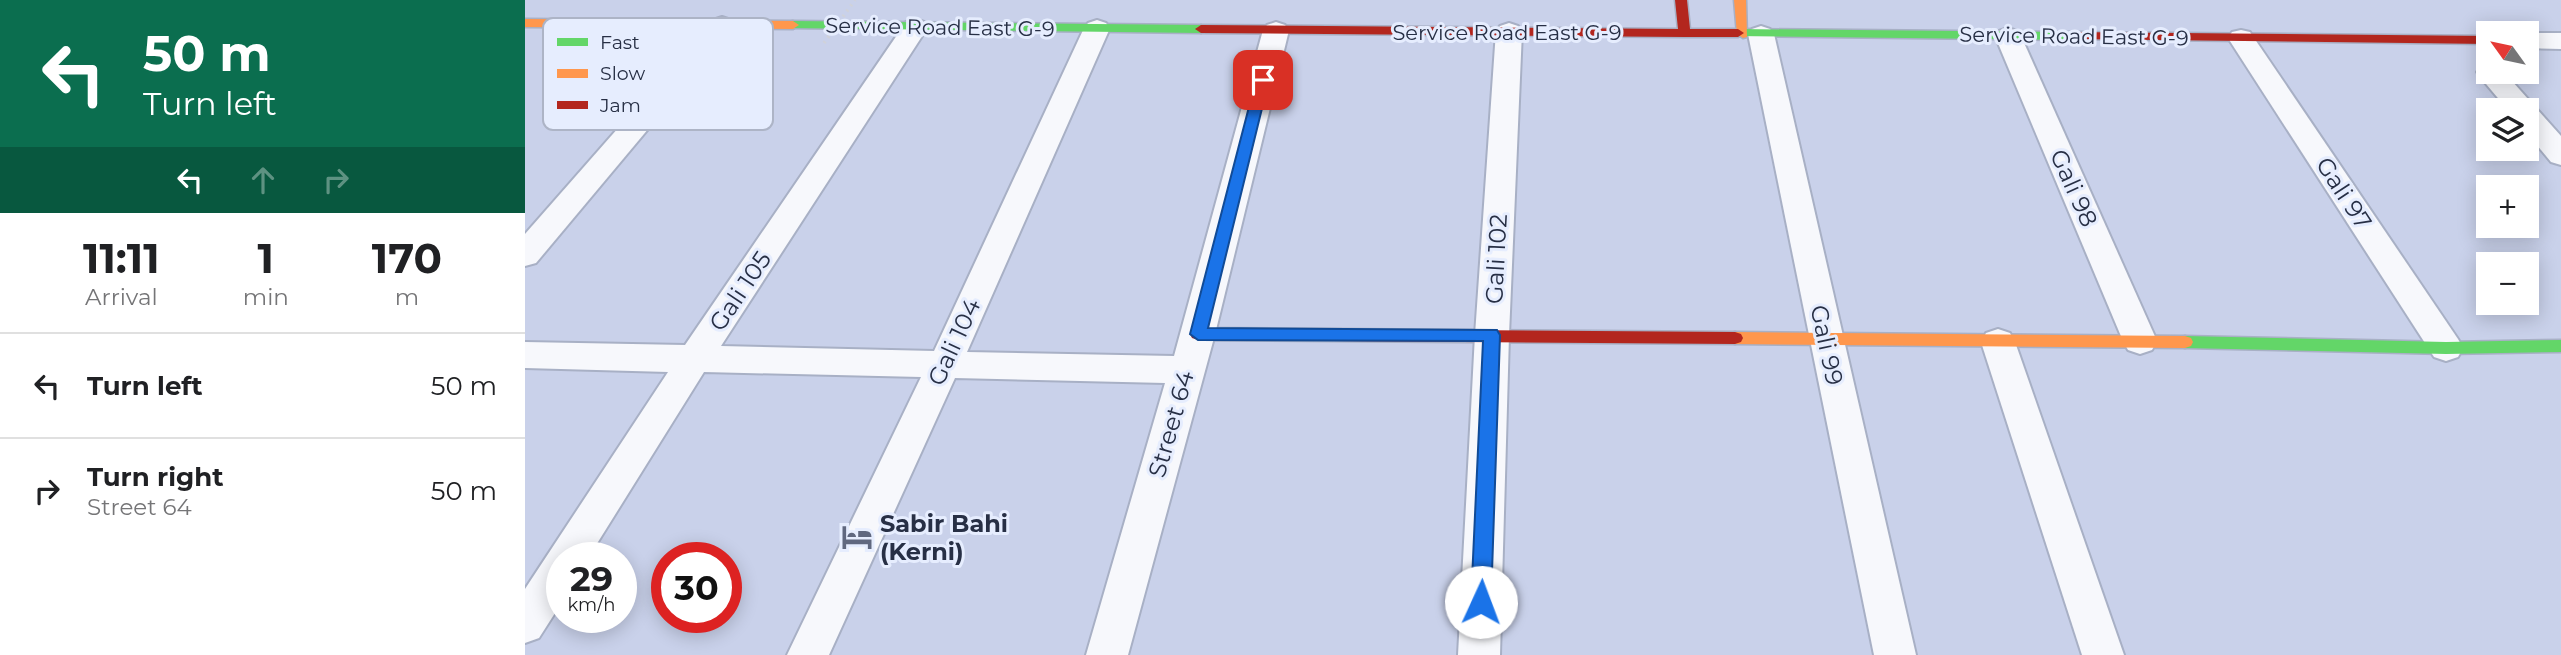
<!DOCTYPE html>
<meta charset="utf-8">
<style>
:root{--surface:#fff;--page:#f2f2f2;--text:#202124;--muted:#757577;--line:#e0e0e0}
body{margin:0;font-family:Montserrat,sans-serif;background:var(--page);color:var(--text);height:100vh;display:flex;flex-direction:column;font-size:26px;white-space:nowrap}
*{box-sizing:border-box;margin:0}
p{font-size:23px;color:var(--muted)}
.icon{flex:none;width:38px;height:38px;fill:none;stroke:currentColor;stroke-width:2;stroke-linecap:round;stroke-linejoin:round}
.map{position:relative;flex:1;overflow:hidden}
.drawer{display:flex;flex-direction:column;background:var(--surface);width:525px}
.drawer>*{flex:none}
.guide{background:#0b6e4f;color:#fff;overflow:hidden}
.needle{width:46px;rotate:303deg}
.buttons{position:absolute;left:1951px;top:21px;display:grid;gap:14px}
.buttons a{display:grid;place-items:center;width:63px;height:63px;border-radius:0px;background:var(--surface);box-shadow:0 4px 18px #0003;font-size:35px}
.speed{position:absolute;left:21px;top:542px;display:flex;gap:14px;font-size:35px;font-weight:700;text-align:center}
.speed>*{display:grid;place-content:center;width:91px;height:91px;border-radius:50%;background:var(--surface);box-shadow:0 4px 18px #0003;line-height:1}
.speed small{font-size:18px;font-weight:400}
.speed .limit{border:10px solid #d22;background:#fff;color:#111}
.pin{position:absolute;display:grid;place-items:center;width:60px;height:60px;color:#fff;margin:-30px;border-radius:14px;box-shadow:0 4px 10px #0006}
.me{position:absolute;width:77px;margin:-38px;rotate:2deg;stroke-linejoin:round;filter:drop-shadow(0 0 5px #0008)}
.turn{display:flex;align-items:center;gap:24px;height:147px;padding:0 28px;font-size:32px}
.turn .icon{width:91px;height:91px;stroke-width:2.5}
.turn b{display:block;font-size:49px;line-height:60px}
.lanes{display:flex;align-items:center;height:66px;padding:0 28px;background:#0003;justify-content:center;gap:35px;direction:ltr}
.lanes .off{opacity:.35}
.eta{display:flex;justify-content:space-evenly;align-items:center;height:119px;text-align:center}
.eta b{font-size:42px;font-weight:700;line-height:49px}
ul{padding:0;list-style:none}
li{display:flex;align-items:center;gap:21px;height:105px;padding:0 28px;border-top:2px solid var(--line)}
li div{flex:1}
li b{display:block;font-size:26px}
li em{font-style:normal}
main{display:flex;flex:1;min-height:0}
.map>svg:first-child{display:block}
</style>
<main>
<section class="drawer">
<div class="guide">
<div class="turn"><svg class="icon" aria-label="left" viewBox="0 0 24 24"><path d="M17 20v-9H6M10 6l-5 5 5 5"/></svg><div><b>50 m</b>Turn left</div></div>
<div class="lanes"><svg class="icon" aria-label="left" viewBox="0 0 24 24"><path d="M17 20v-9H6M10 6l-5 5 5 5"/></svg><svg class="icon off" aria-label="ahead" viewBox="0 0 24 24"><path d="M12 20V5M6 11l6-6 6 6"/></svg><svg class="icon off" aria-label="right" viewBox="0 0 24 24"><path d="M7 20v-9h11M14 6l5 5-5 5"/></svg></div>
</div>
<div class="eta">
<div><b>11:11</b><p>Arrival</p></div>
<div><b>1</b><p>min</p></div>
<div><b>170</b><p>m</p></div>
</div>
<ul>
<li><svg class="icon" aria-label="left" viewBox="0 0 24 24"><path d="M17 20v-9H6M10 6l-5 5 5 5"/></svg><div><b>Turn left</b></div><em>50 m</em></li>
<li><svg class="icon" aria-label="right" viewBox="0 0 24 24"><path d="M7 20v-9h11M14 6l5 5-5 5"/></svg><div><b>Turn right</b><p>Street 64</p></div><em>50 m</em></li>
</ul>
</section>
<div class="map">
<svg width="2036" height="655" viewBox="0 0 2036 655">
<rect width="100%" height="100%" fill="#c9d1ea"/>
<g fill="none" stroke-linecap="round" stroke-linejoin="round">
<g stroke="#a8b0c5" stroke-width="4">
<g id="street">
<polygon points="197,17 206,20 210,25 206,30 11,263 0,266 0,234 188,20"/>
<polygon points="390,19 399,22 403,27 196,346 409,351 559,28 563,23 572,20 581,23 585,28 442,352 649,356 738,30 742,25 751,22 760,25 764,30 690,334 603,655 561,655 640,383 430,378 304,655 262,655 396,377 179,372 63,558 37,558 37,602 14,638 0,643 0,589 143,372 0,368 0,342 160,345 381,22"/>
<polygon points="984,23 993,26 997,31 984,335 975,655 933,655 950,335 971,31 975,26"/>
<polygon points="1236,26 1245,29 1249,34 1391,655 1349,655 1223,34 1227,29"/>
<polygon points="1483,28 1492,31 1496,36 1632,341 1627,350 1615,354 1603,350 1598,341 1470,36 1474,31"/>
<polygon points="1716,30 1725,32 1933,339 1938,348 1933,357 1921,361 1909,357 1703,38 1707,32"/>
<polygon points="1998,33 2036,33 2036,49 2002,48 2002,33"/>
<polygon points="1964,64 1964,72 1979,72 2036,136 2036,165 2026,162 2002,133 2002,110 1983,110 1956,78 1952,72 1956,66"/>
<polygon points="1473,329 1485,333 1490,342 1599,655 1557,655 1456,342 1461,333"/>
</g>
</g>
<g stroke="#a8b0c5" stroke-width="3">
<g id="fast">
<polygon points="268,21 676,25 682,29 676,33 264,28 264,22"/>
<polygon points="1213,29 1545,32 1551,36 1545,40 1209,36 1207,33"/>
<polygon points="1660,336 1921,342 2036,340 2036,352 1921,354 1660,348 1654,346 1652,342 1654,338"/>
</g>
</g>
<g stroke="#a8b0c5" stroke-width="3">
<g id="slow">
<polygon points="1209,0 1221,0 1222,37 1218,38 1212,34"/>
<polygon points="0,19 268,21 274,25 268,29 0,27"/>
<polygon points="1210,332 1660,336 1666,338 1668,342 1666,346 1660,348 1210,344 1204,342 1202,338 1204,334"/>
</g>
</g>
<g stroke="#a8b0c5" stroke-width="3">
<g id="jam">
<polygon points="1150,0 1162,0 1165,29 1213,29 1219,33 1213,37 1159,37 676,33 670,29 676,25 1153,29"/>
<polygon points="1545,32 1964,36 1964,44 1541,39 1539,36"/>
<polygon points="673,328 1210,332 1216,334 1218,338 1216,342 1210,344 673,340 667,338 665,334 667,330"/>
</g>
</g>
<use href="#street" fill="#f7f8fc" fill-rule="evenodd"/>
<use href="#fast" fill="#63d668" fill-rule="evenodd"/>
<use href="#slow" fill="#ff974d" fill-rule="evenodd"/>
<use href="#jam" fill="#b3261e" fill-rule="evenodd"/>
<polyline stroke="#d0d2da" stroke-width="3.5" stroke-dasharray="2 4.5" stroke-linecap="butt" points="299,43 330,0"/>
</g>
<polygon fill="#1a73e8" stroke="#114b97" stroke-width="2" points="738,76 744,80 683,328 972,330 975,335 966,602 963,608 956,611 949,608 946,602 958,341 673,340 665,334 731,80"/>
<defs>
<g id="hotel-bare" transform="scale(2.415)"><path d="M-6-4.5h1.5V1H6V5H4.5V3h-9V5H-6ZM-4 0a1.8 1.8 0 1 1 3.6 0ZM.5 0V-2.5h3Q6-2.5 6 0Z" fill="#60687f" stroke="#e6edfe" stroke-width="2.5" paint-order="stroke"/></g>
</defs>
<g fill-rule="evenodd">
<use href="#hotel-bare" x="332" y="537"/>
</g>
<g text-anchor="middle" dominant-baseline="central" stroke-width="6" stroke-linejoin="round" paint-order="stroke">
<g font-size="21" fill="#272f45" stroke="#e6edfe">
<text transform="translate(415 27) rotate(1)">Service Road East G-9</text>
<text x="982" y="32">Service Road East G-9</text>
<text transform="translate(1549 36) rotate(1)">Service Road East G-9</text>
</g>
<g font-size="24" fill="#272f45" stroke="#e6edfe">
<text transform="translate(1549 188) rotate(66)">Gali 98</text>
<text transform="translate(1819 193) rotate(57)">Gali 97</text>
<text transform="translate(971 259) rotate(-87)">Gali 102</text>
<text transform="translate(215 291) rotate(-56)">Gali 105</text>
<text transform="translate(429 342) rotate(-65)">Gali 104</text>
<text transform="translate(1302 345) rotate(78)">Gali 99</text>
<text transform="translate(646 424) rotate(-74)">Street 64</text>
</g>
<g font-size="24" font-weight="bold" fill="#272f45" stroke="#e6edfe" text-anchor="start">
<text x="355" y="523">Sabir Bahi<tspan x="355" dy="28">(Kerni)</tspan></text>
</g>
</g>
<rect x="18" y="18" width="230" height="112" rx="10" fill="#e6edfe" stroke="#adb4c6" stroke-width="2"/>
<rect x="32" y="38" width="31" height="8" fill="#63d668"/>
<rect x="32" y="69" width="31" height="9" fill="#ff974d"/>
<rect x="32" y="101" width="31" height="8" fill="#b3261e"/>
<g font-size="19" fill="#272f45">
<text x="75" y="49">Fast</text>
<text x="75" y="80">Slow</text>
<text x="75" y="112">Jam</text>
</g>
</svg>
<div class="buttons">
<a><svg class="needle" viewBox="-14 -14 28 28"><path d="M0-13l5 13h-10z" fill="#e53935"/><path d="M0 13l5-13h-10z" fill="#757577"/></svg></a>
<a><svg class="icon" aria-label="layers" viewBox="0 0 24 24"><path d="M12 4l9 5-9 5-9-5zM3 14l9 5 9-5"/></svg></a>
<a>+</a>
<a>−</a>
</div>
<div class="speed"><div>29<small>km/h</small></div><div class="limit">30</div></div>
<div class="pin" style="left:738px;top:80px;background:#d93025"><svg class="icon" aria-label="arrive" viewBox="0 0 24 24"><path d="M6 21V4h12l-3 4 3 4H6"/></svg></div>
<svg class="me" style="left:956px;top:602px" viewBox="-20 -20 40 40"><circle r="19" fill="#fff"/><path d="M0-13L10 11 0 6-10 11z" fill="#1a73e8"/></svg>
</div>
</main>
